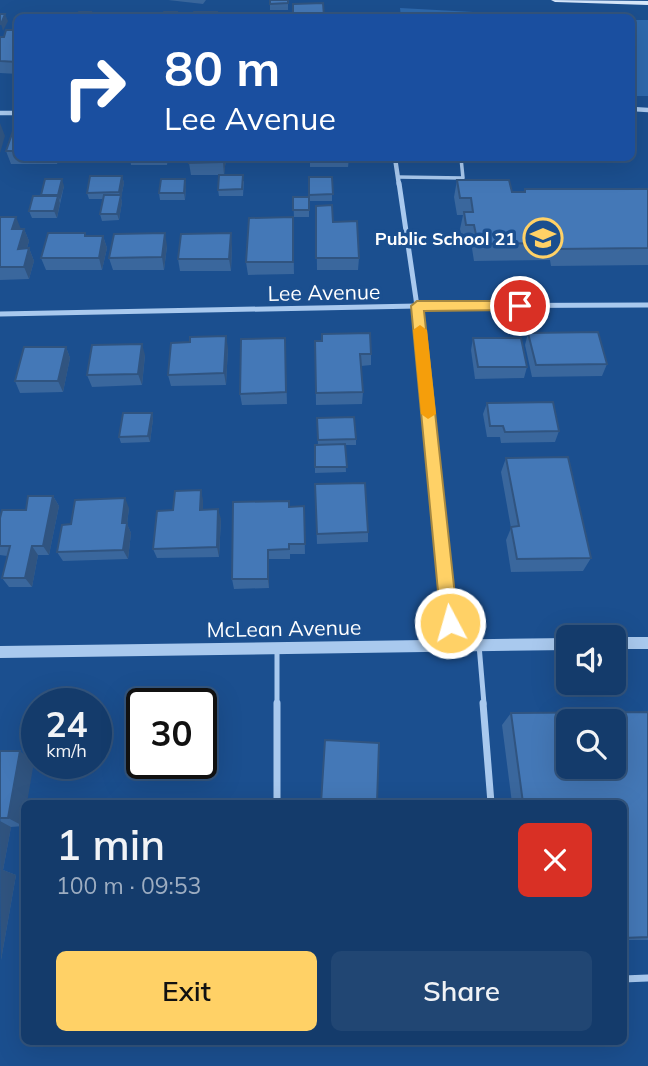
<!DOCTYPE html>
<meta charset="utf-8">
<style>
:root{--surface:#143b6b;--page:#214673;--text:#f1f3f6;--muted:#9dadc1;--line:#33557e;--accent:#ffd166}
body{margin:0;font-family:Mulish,sans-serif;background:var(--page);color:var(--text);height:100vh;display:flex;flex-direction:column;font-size:26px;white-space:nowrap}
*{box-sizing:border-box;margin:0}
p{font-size:23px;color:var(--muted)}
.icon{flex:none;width:38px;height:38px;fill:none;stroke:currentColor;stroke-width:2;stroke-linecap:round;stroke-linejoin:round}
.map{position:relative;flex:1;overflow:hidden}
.details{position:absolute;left:21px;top:800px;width:606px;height:245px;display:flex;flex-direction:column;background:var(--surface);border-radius:10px;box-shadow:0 7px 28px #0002,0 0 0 2px var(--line)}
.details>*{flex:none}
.top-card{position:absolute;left:14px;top:14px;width:621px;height:147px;border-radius:10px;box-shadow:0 7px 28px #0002,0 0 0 2px var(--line);background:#1a4fa0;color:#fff;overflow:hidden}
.controls{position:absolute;left:556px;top:625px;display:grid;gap:14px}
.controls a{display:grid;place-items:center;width:70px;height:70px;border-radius:10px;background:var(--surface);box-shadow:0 7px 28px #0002,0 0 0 2px var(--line);font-size:35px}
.speed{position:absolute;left:21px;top:688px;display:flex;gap:14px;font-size:35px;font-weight:700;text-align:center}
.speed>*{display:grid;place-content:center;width:91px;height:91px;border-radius:50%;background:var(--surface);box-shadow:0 7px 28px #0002,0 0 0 2px var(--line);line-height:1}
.speed small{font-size:18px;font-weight:400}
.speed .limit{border:4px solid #111;border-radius:10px;background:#fff;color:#111}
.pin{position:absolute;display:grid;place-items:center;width:60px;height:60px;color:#fff;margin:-30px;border:4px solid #fff;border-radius:50%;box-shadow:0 2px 7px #0007}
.me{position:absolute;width:77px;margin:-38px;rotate:354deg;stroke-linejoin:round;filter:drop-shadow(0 0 5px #0008)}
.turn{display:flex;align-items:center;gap:24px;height:147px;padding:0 35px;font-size:32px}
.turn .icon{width:91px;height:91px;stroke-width:2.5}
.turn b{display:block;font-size:49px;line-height:60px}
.round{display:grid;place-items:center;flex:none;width:74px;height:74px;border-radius:10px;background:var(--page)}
.summary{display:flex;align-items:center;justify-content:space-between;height:119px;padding:0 35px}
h1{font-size:42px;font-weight:600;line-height:52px}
.button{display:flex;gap:14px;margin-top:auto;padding:14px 35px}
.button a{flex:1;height:80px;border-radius:10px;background:var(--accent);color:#111;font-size:28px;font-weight:600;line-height:80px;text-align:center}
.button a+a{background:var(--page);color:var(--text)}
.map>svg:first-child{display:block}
</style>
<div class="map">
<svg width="648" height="1066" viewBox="0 0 648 1066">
<rect width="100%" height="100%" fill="#1b4f8f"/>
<g fill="#2e69ad">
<polygon points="400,8 568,17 401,17"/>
<rect x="632" y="20" width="16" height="76"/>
</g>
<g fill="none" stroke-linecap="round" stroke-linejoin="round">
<polyline stroke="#a9c9ee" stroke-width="3.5" points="398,177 463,178 461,158"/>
<g stroke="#a9c9ee" stroke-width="5">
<polyline points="479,645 484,704"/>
<polyline points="277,649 277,704"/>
</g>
<g stroke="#a9c9ee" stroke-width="7">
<polyline points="277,703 277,803"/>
<polyline points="483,703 491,803"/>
<polyline points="623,979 648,978"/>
</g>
<g stroke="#a9c9ee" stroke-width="4.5">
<polyline points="632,109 648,110"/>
<polyline points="0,113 18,113"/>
<polyline points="395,158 399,185"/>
</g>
<g stroke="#a9c9ee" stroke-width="5">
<polyline points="399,183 417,306 428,415"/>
<polyline points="0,314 417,306 648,305"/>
</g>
<polyline stroke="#a9c9ee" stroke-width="7" points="428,414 452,646"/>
<g fill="#a9c9ee" fill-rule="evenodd">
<polygon points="613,637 648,637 648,649 614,649"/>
<polygon points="569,638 569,650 0,658 0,646"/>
</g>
<polygon fill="#d6e6fa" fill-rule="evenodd" points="551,0 648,1 648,5 555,2"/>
</g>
<g fill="#3a679d">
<polygon points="168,0 206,0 203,4"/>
<rect x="270" y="0" width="18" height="10"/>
<polygon points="323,3 324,18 293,18 293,4"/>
<polygon points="18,30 18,74 0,73 0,37 4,37"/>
<polygon points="18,131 18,158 59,158 57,164 11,164 6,151"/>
<polygon points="71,158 105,158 104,163 73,163"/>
<polygon points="130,158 168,158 167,165 131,165"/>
<polygon points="189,158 226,158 224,175 191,175 189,163"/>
<polygon points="249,158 289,158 289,161 250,161"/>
<polygon points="310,158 349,158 348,167 310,167"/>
<polygon points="122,176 124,183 121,198 122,202 119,220 102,221 100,214 103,199 89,199 87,193"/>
<polygon points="309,177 332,177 332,201 309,201 309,217 294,217 293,197 309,197"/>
<polygon points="185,179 186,186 185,200 160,200 159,193"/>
<polygon points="457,180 512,192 524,192 525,189 648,189 648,265 551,266 550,260 474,261 471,242 463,242 460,229 463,215 457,215 454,197"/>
<polygon points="244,181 243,196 219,196 218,190"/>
<polygon points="64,186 57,218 32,218 29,211 41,196 41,195"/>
<polygon points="316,206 333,222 359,258 358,270 317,270"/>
<polygon points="0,217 21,229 24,229 29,241 27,248 29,248 34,261 29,279 0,280"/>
<polygon points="293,217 294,274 248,275 246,262"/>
<polygon points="86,236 103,236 107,248 102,270 46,270 41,258"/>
<polygon points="167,246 164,270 113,270 109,258"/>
<polygon points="232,246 231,271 180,271 178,259"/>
<polygon points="528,333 607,364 602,376 532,377 525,345"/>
<polygon points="285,338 287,404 242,405 240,394"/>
<polygon points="473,338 527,367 524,378 475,379 471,350"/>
<polygon points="315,341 322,341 371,354 371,365 361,366 363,392 362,404 316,405"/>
<polygon points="66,347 70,358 63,392 20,393 15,381"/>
<polygon points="228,348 226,385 171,386 168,375"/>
<polygon points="145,355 142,385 92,387 87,375"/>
<polygon points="487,403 559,431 555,442 501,443 500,437 487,437 483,414"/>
<polygon points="152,413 153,419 150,442 121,443 119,437"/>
<polygon points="317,418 356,439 356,445 345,445 346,472 315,473 315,445 318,445"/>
<polygon points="506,458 591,558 583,571 511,572 506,540 511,528 501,472"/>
<polygon points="315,484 368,532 368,542 317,544"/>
<polygon points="53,496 59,506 49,555 38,555 32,587 9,587 2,578 7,556 0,555 0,518 26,510"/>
<polygon points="203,500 203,509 221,519 219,557 157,558 153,549 173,510"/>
<polygon points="304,506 305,554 290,554 290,559 269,559 269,588 234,589 232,579 289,507"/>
<polygon points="129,508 127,524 131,533 128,559 63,561 57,552 71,524"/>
<polygon points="648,712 648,940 623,940 623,803 512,803 502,725 511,713"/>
<polygon points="0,751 34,762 24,803 24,818 23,826 11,827 3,870 16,875 1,960"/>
</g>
<g fill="#305480">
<polygon points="5,14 8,21 3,31 1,24"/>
<polygon points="0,123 5,136 0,153"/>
<polygon points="223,158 226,158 224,175 223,162"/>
<polygon points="122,176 124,183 121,198 122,202 119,220 117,214 120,196 119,192"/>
<polygon points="62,179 64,186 60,201 58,195"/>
<polygon points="185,179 186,186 185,200 184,193"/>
<polygon points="58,196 60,203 57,218 54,211"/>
<polygon points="16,217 21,229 12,229"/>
<polygon points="24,229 29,241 23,261 18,249"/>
<polygon points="165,233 167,246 164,270 162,257"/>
<polygon points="231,233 232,246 231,271 229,259"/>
<polygon points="103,236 107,248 102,270 99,258"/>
<polygon points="29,248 34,261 29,279 24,267"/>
<polygon points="226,336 228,348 226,385 224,373"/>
<polygon points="142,344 145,355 142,385 138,374"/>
<polygon points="66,347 70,358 63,392 58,381"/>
<polygon points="152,413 153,419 150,442 148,436"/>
<polygon points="201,490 203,500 203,520 200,510"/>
<polygon points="53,496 59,506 49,555 43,546"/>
<polygon points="125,498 129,508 127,524 131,533 128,559 123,550 122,523"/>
<polygon points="218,509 221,519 219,557 217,547"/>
<polygon points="32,546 38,555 32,587 25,578"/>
<polygon points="268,550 269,559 269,588 268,579"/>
<polygon points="20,751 34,762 27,803 24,803 24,818 23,826 8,818"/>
<polygon points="0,821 11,827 3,870 16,875 1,960"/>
</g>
<g fill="#4478b7" stroke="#305480" stroke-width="2" fill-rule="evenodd">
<polygon points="270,0 288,0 288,3 270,4"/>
<polygon points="323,3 324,16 293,17 293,4"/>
<polygon points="79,12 91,12 89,18 77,18"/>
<polygon points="164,12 177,12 176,18 163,18"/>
<polygon points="194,12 217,12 216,18 193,18"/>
<polygon points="36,13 48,13 46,18 34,18"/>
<polygon points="123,13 134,13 133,18 122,18"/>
<polygon points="0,14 5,14 1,24 0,24"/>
<polygon points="6,30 18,30 17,62 0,61 0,37 4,37"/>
<polygon points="13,131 18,131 18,151 6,151"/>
<polygon points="189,158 223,158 223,162 189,163"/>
<polygon points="219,175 243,175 242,189 218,190"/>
<polygon points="90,176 122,176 119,192 87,193"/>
<polygon points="309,177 332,177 333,194 309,195"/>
<polygon points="45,179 62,179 58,195 41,195"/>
<polygon points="161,179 185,179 184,193 159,193"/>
<polygon points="457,180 509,180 512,192 525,192 525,189 648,189 648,248 556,249 555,243 478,244 474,225 466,225 464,212 473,212 471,198 460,198"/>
<polygon points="104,195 121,195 117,214 100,214"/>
<polygon points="33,196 58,196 54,211 29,211"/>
<rect x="293" y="197" width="16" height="13"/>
<polygon points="332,205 333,222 357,221 359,258 316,258 316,206"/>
<polygon points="0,217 16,217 12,229 24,229 18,249 29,248 24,267 0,267"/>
<polygon points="293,217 293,262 246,262 249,218"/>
<polygon points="48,233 85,233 85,236 103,236 99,258 41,258"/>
<polygon points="165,233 162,257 109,258 114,234"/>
<polygon points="231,233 229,259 178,259 181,234"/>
<polygon points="598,332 607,364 536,365 528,333"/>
<polygon points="370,333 371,354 360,354 363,392 316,393 315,341 322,341 322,334"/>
<polygon points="226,336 224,373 168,375 171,343 190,342 190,337"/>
<polygon points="285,338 286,392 240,394 241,339"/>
<polygon points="473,338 521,338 527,367 478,367"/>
<polygon points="142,344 138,374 87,375 92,345"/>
<polygon points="24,347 66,347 58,381 15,381"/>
<polygon points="553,402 559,431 505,432 503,426 490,426 487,403"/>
<polygon points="123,413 152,413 148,436 119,437"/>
<polygon points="354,417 356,439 318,440 317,418"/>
<polygon points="345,444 347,467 315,467 315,445"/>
<polygon points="568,457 591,558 517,559 511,527 519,526 506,458"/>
<polygon points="365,483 368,532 317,534 315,484"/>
<polygon points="201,490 200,510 218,509 217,547 153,549 157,511 173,510 175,491"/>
<polygon points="28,496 53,496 43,546 32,546 25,578 2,578 10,546 0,546 0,518 2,510 26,510"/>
<polygon points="125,498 122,523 127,523 123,550 57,552 62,525 71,524 75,500"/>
<polygon points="289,501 289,507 304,506 305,544 289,544 289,549 268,550 268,579 232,579 233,502"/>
<path d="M648,712V937L623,938V803H523L511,713ZM569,721H614V766H569Z"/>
<polygon points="325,740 379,743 377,803 321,803"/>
<polygon points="0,751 20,751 8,818 0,818"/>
</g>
<polygon fill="#ffd166" stroke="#a68842" stroke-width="2" points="417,301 520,301 526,306 520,310 424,311 458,623 456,629 450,631 444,629 441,623 411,306"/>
<polygon fill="#f59e0b" points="420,325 427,330 436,414 428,419 421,414 413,330"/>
<defs>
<g id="school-ring" transform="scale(2.0125)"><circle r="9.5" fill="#1b4f8f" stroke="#ffd166" stroke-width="1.5"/><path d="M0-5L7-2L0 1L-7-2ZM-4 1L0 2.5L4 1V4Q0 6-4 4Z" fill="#ffd166"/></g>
</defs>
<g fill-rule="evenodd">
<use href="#school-ring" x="543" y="238"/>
</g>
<g text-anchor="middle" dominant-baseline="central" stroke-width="7" stroke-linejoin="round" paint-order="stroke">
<g font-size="18" font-weight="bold" fill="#fff" stroke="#1b4f8f" text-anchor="end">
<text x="516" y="238">Public School 21</text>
</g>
<g font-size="21" fill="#fff" stroke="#1b4f8f">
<text transform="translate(324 292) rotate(-1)">Lee Avenue</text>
<text transform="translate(284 628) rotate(-1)">McLean Avenue</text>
</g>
</g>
</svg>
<div class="controls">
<a><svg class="icon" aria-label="sound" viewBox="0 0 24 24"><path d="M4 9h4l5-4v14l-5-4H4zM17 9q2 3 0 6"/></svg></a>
<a><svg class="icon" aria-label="search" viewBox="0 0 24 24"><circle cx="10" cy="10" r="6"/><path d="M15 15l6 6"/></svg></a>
</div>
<div class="speed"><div>24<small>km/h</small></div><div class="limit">30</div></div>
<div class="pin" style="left:520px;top:306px;background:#d93025"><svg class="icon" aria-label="arrive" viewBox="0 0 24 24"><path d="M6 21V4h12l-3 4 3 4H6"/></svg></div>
<svg class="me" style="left:450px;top:623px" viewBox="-20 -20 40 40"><circle r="17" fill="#ffd166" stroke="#fff" stroke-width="3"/><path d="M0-11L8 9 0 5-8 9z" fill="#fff"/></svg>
<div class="top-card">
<div class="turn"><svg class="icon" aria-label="right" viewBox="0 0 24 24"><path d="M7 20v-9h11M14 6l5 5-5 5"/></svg><div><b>80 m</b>Lee Avenue</div></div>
</div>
<section class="details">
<div class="summary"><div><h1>1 min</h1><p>100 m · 09:53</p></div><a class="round" style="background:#d93025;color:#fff"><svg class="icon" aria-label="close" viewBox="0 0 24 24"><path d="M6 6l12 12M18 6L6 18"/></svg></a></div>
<div class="button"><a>Exit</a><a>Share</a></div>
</section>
</div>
